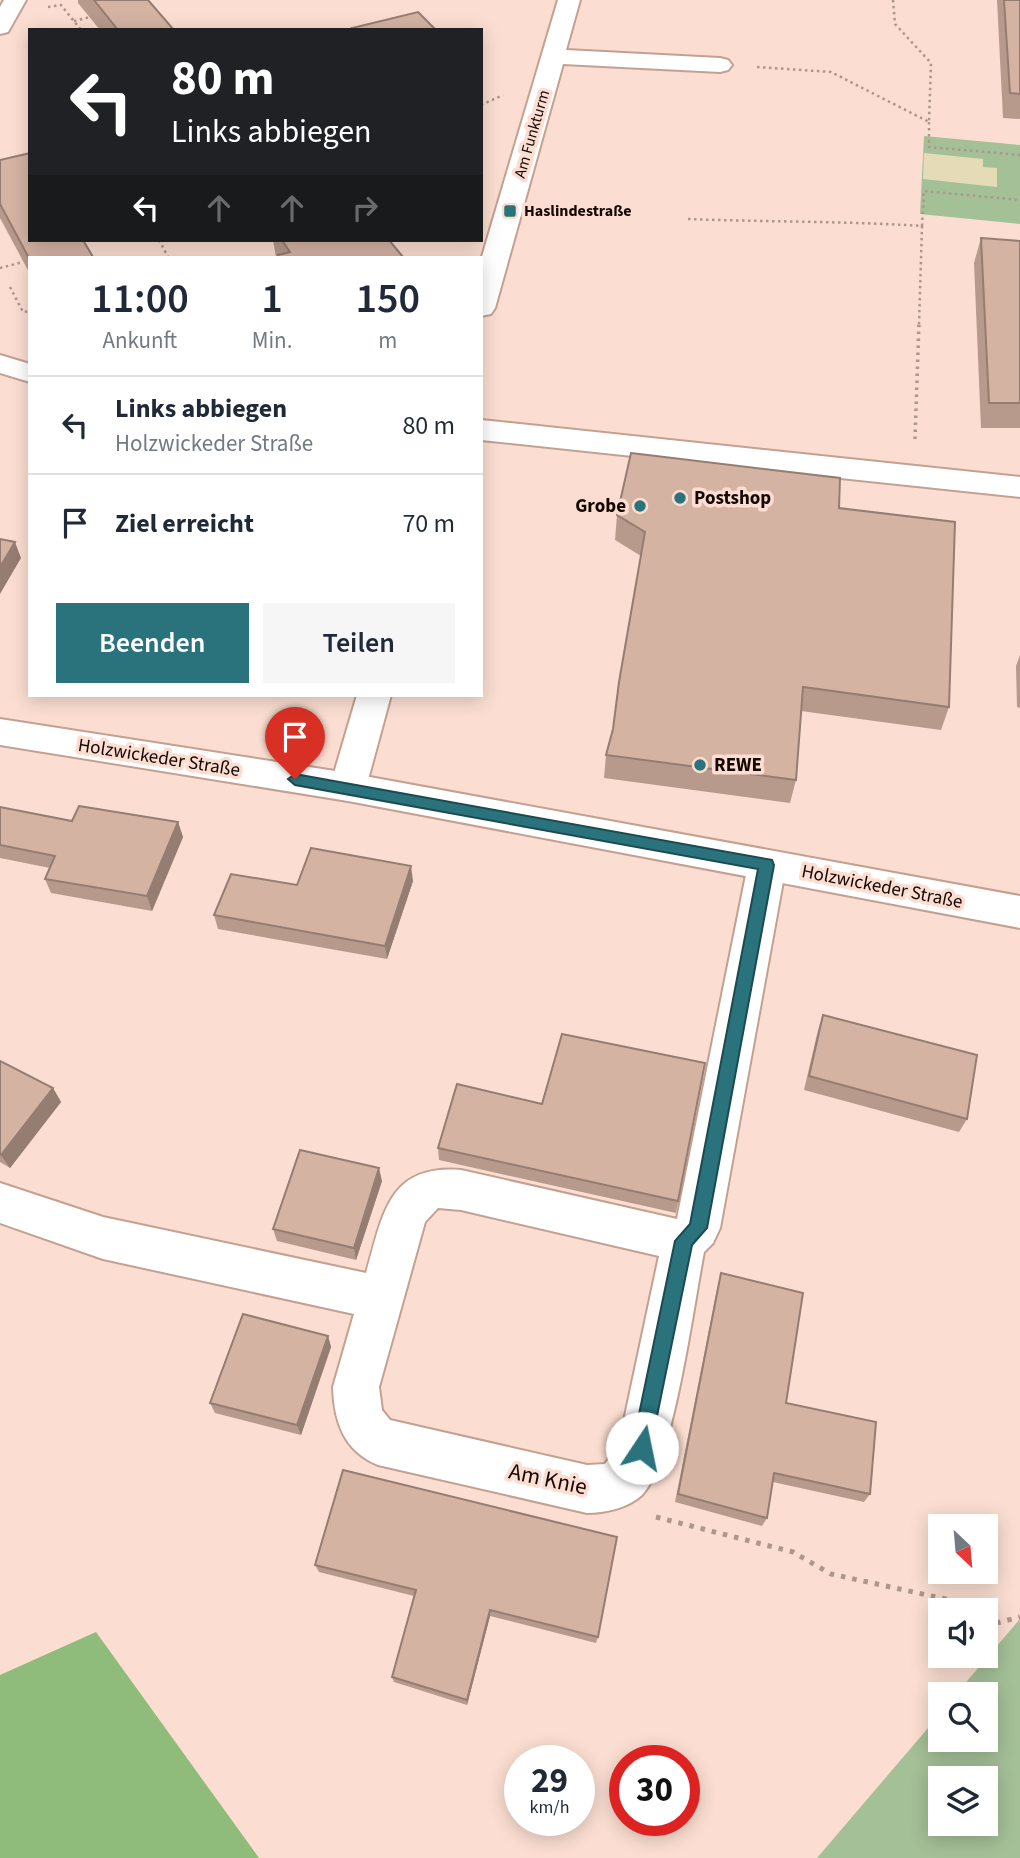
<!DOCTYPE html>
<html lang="de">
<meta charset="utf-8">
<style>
:root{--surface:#fff;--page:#f6f6f7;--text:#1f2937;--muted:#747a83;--line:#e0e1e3;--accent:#2a737c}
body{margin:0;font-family:"Source Sans 3",sans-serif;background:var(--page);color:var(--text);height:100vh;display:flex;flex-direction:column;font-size:26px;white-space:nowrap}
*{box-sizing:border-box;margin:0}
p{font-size:23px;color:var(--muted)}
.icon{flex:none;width:38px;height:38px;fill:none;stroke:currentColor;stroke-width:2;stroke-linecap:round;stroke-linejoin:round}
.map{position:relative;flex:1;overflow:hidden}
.details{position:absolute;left:28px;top:256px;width:455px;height:441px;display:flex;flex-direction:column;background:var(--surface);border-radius:0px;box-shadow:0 4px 18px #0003}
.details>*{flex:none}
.banner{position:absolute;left:28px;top:28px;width:455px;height:214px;border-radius:0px;box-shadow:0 4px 18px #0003;background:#202124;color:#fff;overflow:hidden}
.needle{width:46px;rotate:154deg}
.tools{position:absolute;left:928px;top:1514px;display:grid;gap:14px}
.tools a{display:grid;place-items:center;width:70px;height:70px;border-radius:0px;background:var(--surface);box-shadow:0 4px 18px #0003;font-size:35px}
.speed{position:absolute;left:504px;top:1745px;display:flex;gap:14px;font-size:35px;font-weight:700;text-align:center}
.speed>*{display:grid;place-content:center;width:91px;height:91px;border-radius:50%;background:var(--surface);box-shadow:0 4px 18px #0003;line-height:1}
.speed small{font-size:18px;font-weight:400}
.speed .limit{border:10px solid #d22;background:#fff;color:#111}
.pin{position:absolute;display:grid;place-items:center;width:60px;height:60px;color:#fff;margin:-72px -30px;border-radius:50% 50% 50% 0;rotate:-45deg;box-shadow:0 0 7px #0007}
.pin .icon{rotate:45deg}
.me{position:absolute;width:77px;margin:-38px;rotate:11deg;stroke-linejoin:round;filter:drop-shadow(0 0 5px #0008)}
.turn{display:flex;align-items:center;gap:24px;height:147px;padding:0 28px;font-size:32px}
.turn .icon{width:91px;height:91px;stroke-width:2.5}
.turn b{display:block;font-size:49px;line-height:60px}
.lanes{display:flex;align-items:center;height:66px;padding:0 28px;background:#0003;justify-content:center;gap:35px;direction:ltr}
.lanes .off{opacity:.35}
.eta{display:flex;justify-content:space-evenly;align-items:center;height:119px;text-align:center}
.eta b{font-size:42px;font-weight:600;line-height:49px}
.button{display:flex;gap:14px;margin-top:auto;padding:14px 28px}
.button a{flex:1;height:80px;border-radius:0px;background:var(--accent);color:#fff;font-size:28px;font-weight:600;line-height:80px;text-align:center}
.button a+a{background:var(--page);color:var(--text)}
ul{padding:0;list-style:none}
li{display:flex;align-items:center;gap:21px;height:98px;padding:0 28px;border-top:2px solid var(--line)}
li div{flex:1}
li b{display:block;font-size:26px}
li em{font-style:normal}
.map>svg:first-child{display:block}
</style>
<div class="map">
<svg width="1020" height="1858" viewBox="0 0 1020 1858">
<rect width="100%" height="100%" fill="#fbded1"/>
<g fill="#a4c097" fill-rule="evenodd">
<polygon points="924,136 1020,145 1020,224 920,214"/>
<path d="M1020,1619V1858H817L940,1714V1740H985V1694H956ZM940,1778H985V1824H940Z"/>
</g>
<polygon fill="#8fbc7a" points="96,1632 259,1858 0,1858 0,1675"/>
<polygon fill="#e5dbb6" points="924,153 983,159 983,167 997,168 997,187 923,179"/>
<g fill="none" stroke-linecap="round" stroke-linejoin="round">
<g stroke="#c3a192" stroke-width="4">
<g id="minor">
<polygon points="4,0 26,0 8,32 0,34 0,7"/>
<polygon points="558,0 580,0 566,50 720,58 728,60 732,65 728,70 720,72 563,64 495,308 491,314 481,316 481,260"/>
<polygon points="0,355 30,364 30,382 0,373"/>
<polygon points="481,420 1020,477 1020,497 481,440"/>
<polygon points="357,695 391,695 366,787 361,797 348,801 335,797 330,787"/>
<path d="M767,850L780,854L786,865L720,1228L713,1243L704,1252C694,1302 673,1464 642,1495C628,1508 605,1513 587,1513L378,1465C344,1451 334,1422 333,1387L354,1314L103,1259L0,1223V1183L103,1217L366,1273C383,1216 387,1164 461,1170L677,1219L748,865L754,854ZM438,1208L461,1210L659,1256L619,1444L605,1464L587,1465L390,1420L382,1410L379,1387L425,1222Z"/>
</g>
</g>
<g stroke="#c3a192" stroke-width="4">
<polygon id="major" points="0,719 348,773 1020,896 1020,928 348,801 0,745"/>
</g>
<g stroke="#ad968c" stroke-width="2.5" stroke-dasharray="2.5 3.5" stroke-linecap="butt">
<polyline points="48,7 61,5 81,30"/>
<polyline points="74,21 90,17"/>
<polyline points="757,67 831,72 929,122 931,63 895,24 893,0"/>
<polyline points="481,105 503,95"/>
<polyline points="929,122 929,147 1020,155"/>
<path d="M688,219C766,222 844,221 922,226L919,324"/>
<polyline points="922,226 924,191 1020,200"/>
<polyline points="159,240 168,257"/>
<polyline points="0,268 23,262"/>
<polyline points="10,287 23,312 30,311"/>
</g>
<polyline stroke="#ad968c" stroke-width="3.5" stroke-dasharray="2.5 4.5" stroke-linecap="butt" points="915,439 919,322"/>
<g stroke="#ad968c" stroke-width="5" stroke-dasharray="4.5 7" stroke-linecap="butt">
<polyline points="656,1517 793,1552 831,1574 959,1602 968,1610"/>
<polyline points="985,1626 1020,1617"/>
</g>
<use href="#minor" fill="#fff" fill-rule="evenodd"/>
<use href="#major" fill="#fff" fill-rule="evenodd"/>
</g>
<g fill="#b79a8c">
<polygon points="78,0 148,0 174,30 100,30 78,3"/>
<polygon points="997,0 1020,0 1020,119 1003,118"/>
<polygon points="0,160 30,240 30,274 0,218"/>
<polygon points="981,238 1020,241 1020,428 981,428 974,263"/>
<polygon points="273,240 389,240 403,257 276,257"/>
<polygon points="839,508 949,707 941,730 801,711 796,780 790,803 604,778 606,755 613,729 641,556 615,540 617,515"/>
<polygon points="1020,655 1020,708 1017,707 1016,666"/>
<polygon points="0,807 72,821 178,822 183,837 152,911 51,893 45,879 50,868 0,858"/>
<polygon points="413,881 387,959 218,929 214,915 297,885"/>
<polygon points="823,1015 967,1119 959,1132 804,1090 818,1030"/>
<polygon points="0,1061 53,1088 61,1102 10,1168 0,1162"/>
<polygon points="705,1063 676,1213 439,1160 438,1148 542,1104"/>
<polygon points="382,1181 356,1260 277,1241 273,1229"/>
<polygon points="721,1273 786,1403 870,1494 864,1502 773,1482 767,1518 762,1526 675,1502 718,1284"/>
<polygon points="328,1336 331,1347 301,1435 215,1413 210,1403"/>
<polygon points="343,1470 598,1637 596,1643 490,1616 467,1705 394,1682 392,1677 414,1596 319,1572 315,1565"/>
</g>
<g fill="#957d72">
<polygon points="15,542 21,558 0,594 0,567"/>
<polygon points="178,822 183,837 152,911 147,896"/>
<polygon points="411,866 413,881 387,959 385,946"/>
<polygon points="53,1088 61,1102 10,1168 1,1155"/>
<polygon points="379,1168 382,1181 356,1260 354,1248"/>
<polygon points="328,1336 331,1347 301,1435 297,1425"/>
<polygon points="490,1610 490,1616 467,1705 467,1700"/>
</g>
<g fill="#d5b3a3" stroke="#957d72" stroke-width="2">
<polygon points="94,0 148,0 174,30 118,30"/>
<polygon points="1004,0 1020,0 1020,94 1010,93"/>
<polygon points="418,12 436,30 354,30 352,28"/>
<polygon points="30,153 30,240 83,240 93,257 30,257 30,260 0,204 0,160"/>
<polygon points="981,238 1020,241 1020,403 989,403"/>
<polygon points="282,240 389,240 403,257 279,257 278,255 290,252"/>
<polygon points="631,453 840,478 839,508 955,522 949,707 803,687 796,780 606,755 613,729 619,682 645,532 617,515"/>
<polygon points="0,539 15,542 0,567"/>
<polygon points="79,806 178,822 147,896 45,879 55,856 0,845 0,807 72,821"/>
<polygon points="311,848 411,866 385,946 214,915 231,874 297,885"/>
<polygon points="823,1015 977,1055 967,1119 809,1076"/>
<polygon points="562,1034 705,1063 678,1201 438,1148 457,1084 542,1104"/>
<polygon points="0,1061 53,1088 1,1155 0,1154"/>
<polygon points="300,1150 379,1168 354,1248 273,1229"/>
<polygon points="721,1273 803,1293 786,1403 876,1422 870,1494 774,1473 767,1518 678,1494"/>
<polygon points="243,1314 328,1336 297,1425 210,1403"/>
<polygon points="343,1470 617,1537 598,1637 490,1610 467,1700 392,1677 416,1590 315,1565"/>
</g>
<polygon fill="#2a737c" stroke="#1b4b51" stroke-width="2" points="295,774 772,860 774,865 707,1228 692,1245 649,1455 642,1458 635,1455 632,1448 675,1241 690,1224 758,869 295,785 288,779"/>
<g fill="#2a737c" stroke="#fbded1" stroke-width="2.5">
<rect x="503" y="204" width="14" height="14" rx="3.5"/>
<circle cx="680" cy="498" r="7"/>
<circle cx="640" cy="506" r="7"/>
<circle cx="700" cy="765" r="7"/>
</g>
<g text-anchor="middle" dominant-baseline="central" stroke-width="7" stroke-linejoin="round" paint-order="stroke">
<g font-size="16" fill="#130804" stroke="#fbded1">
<text transform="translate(532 134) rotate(-74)">Am Funkturm</text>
</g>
<g font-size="16" font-weight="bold" fill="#130804" stroke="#fbded1" text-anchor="start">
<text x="524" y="211">Haslindestraße</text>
</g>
<g font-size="19" font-weight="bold" fill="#130804" stroke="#fbded1" text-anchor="start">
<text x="694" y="498">Postshop</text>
<text x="626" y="506" text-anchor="end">Grobe</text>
<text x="714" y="765">REWE</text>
</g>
<g font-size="19" fill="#130804" stroke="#fbded1">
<text transform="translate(159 758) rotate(9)">Holzwickeder Straße</text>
<text transform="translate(882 887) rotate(11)">Holzwickeder Straße</text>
</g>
<g font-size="23" fill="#130804" stroke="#fbded1">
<text transform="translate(548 1479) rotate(12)">Am Knie</text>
</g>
</g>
</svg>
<div class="tools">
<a><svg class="needle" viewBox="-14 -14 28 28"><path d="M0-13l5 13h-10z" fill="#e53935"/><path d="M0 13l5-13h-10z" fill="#747a83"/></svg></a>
<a><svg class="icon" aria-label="sound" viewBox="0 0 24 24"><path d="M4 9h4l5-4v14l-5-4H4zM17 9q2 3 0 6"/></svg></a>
<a><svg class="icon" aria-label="search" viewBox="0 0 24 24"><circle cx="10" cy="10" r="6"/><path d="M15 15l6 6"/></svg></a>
<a><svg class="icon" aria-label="layers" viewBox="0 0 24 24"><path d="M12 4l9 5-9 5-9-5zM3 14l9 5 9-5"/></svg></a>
</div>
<div class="speed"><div>29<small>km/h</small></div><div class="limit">30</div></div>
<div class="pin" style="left:295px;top:779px;background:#d93025"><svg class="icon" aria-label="arrive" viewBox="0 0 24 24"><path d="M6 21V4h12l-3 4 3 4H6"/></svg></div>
<svg class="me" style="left:642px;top:1448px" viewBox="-20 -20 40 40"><circle r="19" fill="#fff"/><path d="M0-13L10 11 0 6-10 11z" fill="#2a737c"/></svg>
<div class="banner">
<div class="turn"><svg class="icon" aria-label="left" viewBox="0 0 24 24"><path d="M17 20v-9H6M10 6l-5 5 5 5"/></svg><div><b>80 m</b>Links abbiegen</div></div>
<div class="lanes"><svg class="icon" aria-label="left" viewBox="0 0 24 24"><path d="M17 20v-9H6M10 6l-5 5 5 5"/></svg><svg class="icon off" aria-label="ahead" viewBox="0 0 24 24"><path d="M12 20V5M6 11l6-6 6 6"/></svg><svg class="icon off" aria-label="ahead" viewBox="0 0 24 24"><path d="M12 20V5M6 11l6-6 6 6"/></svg><svg class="icon off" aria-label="right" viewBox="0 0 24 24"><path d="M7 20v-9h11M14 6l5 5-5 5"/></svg></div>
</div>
<section class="details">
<div class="eta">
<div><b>11:00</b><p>Ankunft</p></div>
<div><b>1</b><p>Min.</p></div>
<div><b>150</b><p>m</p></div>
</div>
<ul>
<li><svg class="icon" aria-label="left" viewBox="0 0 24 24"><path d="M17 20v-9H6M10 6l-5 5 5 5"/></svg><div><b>Links abbiegen</b><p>Holzwickeder Straße</p></div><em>80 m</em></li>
<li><svg class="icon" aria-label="arrive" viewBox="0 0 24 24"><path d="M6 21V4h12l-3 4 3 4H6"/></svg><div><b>Ziel erreicht</b></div><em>70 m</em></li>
</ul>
<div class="button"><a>Beenden</a><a>Teilen</a></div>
</section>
</div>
